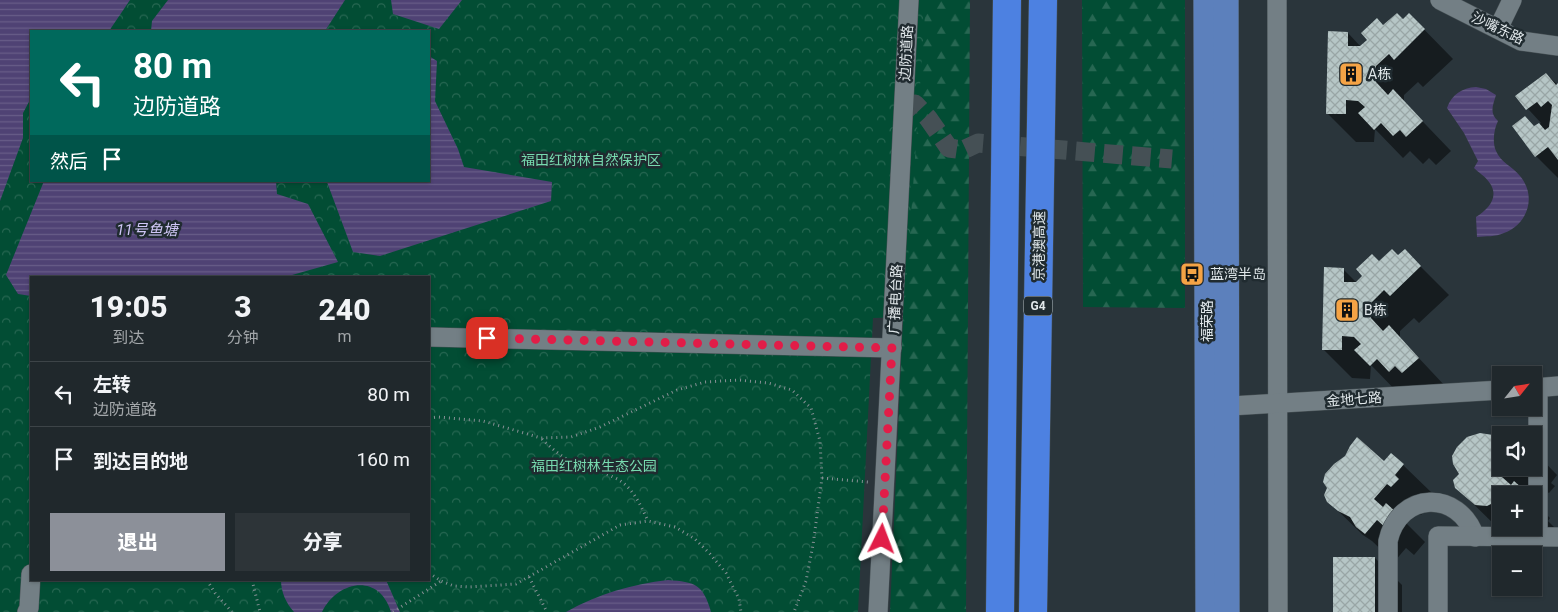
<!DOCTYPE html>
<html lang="zh">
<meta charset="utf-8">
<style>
:root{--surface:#20282c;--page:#2d3438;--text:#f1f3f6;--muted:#a2a6a9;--line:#3d4448;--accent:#8c9099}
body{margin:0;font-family:Roboto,"Noto Sans SC",sans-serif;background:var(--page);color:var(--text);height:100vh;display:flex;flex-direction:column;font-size:19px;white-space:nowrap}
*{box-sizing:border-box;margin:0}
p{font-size:16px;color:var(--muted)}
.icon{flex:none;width:28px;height:28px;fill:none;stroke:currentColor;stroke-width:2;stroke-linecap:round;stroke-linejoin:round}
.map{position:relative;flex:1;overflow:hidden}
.panel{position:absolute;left:30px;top:276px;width:400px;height:305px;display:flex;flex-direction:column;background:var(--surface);border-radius:0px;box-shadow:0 1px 4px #0004,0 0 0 1px var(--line)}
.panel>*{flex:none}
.banner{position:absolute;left:30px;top:30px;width:400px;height:152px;border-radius:0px;box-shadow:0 1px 4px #0004,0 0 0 1px var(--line);background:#00695c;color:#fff;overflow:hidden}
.needle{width:32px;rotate:60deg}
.controls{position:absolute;left:1492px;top:366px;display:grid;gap:10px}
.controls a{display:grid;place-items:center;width:50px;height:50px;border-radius:0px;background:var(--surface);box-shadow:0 1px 4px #0004,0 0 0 1px var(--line);font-size:25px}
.pin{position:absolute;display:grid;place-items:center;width:42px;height:42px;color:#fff;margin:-21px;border-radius:10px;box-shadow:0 2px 8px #0006}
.me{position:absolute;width:55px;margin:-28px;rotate:3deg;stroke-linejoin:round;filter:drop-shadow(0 0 4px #0008)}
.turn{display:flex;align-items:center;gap:18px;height:105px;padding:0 20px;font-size:22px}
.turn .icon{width:65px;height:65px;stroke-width:2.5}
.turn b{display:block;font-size:35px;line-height:42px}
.then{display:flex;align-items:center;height:48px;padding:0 20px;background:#0003;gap:10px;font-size:19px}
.eta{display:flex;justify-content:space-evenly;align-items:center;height:85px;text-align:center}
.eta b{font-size:30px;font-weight:800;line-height:35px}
.primary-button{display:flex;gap:10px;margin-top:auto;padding:10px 20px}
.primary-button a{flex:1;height:58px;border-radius:0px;background:var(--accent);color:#fff;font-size:20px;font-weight:800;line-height:58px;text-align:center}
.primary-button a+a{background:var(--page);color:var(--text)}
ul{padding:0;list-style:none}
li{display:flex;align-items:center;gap:15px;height:65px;padding:0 20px;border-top:1px solid var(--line)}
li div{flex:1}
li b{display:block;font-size:19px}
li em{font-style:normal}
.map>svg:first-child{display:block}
</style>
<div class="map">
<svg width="1558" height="612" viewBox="0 0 1558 612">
<defs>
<pattern id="forest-firs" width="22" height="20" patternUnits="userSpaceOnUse" patternTransform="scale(1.25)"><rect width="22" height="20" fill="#024d34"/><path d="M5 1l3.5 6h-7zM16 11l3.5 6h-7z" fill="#276752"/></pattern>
<pattern id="park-crowns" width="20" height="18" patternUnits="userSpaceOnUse" patternTransform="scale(1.25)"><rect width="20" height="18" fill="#024d34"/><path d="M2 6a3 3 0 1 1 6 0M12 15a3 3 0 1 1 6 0" fill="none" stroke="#276752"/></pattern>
<pattern id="water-rules" width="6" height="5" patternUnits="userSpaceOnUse" patternTransform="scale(1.25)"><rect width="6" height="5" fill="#4f4274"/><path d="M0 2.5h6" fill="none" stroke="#685d88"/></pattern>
<pattern id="building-cross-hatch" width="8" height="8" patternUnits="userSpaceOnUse" patternTransform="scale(1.25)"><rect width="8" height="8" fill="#b6c6c6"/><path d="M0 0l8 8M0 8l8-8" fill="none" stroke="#99a6a6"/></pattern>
</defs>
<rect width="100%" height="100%" fill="#2a353b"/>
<g fill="url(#forest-firs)">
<polygon points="462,0 970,0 966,612 890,612 903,317 429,320 429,278 551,201 429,31"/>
<polygon points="1082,0 1185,0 1185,308 1083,307"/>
</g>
<path fill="url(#park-crowns)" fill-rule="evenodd" d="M0,0H926L904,317L873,318L858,612H0ZM31,31H429V181H31ZM31,278H429V580H31Z"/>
<g fill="url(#water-rules)">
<polygon points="0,0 130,0 109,31 31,31 31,98 23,113 23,138 0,201"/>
<polygon points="168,0 345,0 325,31 151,31 152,21"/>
<polygon points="391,0 462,0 439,29 393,14"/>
<polygon points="429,56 437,61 435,101 458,149 464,167 552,182 551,201 380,256 353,252 327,182 429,181"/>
<path d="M1476,87L1486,89L1496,95C1493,105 1489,113 1498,121C1494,129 1492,142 1496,151C1501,163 1512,166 1520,176C1537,196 1528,224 1504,233C1495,237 1486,236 1477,237L1476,217C1489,209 1500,196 1489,182C1485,176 1479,173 1474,168L1478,161L1464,133L1447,108C1452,94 1462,88 1476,87Z"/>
<polygon points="44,181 276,181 277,194 308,204 338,262 285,277 31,278 31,296 18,294 6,275"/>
<path d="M281,580H386L400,612H391C379,572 337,581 322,612H294C286,603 281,592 281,580Z"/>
<path d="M668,580C695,582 703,584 711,612H566C598,594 632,584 668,580Z"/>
</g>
<g fill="#0007" fill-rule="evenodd">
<polygon points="1409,14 1453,59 1423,87 1418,82 1404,95 1404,102 1451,151 1436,165 1429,158 1423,164 1410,151 1403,158 1375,129 1374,142 1356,142 1327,113 1348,33 1361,47 1384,27 1403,21"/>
<polygon points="1546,74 1558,85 1558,178 1536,156 1525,117 1535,127 1541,123 1517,97"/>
<polygon points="1405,251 1449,295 1419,323 1414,318 1400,331 1400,338 1446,387 1399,394 1371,365 1370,379 1352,378 1323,349 1343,269 1357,283 1380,263 1398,257"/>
<path d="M1499,429L1506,435H1501V468H1534V451L1557,475L1551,483L1555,486L1549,493L1544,490L1534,502L1550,518L1548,521L1554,527L1549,532L1500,530L1456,487ZM1501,495H1534V528H1501Z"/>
<polygon points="1384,462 1403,465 1432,493 1427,508 1421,515 1417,511 1406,523 1425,542 1414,555 1406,548 1394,562 1372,541 1363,535 1333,506"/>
<polygon points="1375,558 1402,585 1402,612 1335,612"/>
</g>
<g fill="url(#building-cross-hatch)">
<polygon points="1397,13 1403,19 1409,13 1425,29 1394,60 1389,54 1376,66 1376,82 1388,95 1393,89 1423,121 1406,137 1400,130 1393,136 1381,123 1374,130 1358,113 1365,107 1358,101 1346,100 1346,114 1326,114 1328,31 1348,32 1348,46 1360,46 1367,40 1361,33 1377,18 1383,25"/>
<polygon points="1546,73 1556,85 1558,83 1558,160 1548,147 1535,157 1512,126 1525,116 1534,126 1539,123 1545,130 1549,127 1552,105 1548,101 1541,107 1537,102 1526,110 1515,96"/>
<polygon points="1392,249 1398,255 1405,249 1421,266 1390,296 1384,290 1372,302 1371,318 1383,331 1389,325 1419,358 1402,373 1395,366 1389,372 1377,359 1370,366 1354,350 1361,344 1354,337 1342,336 1342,350 1322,350 1324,267 1344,268 1344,282 1356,282 1362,276 1356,269 1372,254 1379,261"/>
<polygon points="1499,427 1508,435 1501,435 1501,468 1510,468 1502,477 1511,485 1514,481 1522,488 1520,492 1524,495 1501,495 1501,508 1497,501 1487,506 1475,505 1455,488 1453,480 1459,474 1453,464 1452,456 1457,447 1467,437 1480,433 1493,435"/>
<polygon points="1357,437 1384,461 1391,453 1404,464 1395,475 1399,479 1391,487 1387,484 1374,499 1383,507 1386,503 1397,513 1385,527 1377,520 1365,534 1356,527 1350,517 1338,511 1327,502 1324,495 1327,488 1323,482 1325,474 1334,464 1345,456 1350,446"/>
<rect x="1333" y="557" width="42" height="55"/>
</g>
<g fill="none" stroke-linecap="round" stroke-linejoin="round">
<polyline stroke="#455055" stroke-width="19" stroke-dasharray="19 9" stroke-linecap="butt" points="904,107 915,104 928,118 949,148 963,150 978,143 1172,159"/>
<g stroke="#485256" stroke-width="20">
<g id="minor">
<polyline points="1277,0 1278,612"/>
<polyline points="1440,0 1521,41 1558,46"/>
<polyline points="1498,29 1512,0"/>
<polyline points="429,337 892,348"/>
<polyline points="1534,388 1558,386"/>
<polyline points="1538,388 1538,537"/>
<polyline points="1214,407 1501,390"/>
<polyline points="27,612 29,608 31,574"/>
<polyline points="878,612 909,0"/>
<path d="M1388,612V541C1399,491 1459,489 1475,537"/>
<polyline points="1438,612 1438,536 1558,537"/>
</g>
</g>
<g stroke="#485256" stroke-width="26">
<g id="major">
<polyline points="1206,0 1208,612"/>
<polyline points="1226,0 1227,612"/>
</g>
</g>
<g stroke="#485256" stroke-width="29">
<g id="highway">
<polyline points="1000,612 1007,0"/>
<polyline points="1033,612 1043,0"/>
</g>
</g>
<g stroke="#889196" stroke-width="3" stroke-dasharray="1 4" stroke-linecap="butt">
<polyline points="429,418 438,417 483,421 541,438 571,437 600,427 677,390 705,382 739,380 768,383 792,390 811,408 820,441 822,478 813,545 806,581 794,612"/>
<path d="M542,439C552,449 563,458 576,464C588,469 601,471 613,477C632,485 640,504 648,521"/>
<polyline points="822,478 868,482"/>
<polyline points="429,573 441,581 454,586 469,587 516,584 620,525 648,521 675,527 695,539 710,554 726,573 739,599 741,612"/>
<polyline points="529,577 547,612"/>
<polyline points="207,580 215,593 232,612"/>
<polyline points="252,580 260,612"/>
<polyline points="393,612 441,581"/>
</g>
<use href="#minor" stroke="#737f85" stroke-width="19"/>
<use href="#major" stroke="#5c80bc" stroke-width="25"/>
<use href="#highway" stroke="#4d81e1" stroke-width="28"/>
</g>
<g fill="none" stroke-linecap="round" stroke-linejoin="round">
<polyline stroke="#e11d48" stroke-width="9" stroke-dasharray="0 16.2" points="487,338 892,348 882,539"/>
</g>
<defs>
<g id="building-square" transform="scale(1.25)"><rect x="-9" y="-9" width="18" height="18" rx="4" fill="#f5a345" stroke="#202b30"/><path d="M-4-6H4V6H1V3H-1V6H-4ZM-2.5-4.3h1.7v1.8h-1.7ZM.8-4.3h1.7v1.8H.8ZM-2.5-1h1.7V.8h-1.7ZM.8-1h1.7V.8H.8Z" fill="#111"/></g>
<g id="bus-square" transform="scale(1.25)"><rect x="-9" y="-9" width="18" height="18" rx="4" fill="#f5a345" stroke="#202b30"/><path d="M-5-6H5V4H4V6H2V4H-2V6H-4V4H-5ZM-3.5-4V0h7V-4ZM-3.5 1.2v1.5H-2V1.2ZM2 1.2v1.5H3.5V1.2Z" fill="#111"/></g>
</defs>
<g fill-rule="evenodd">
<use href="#building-square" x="1351" y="74"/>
<use href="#bus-square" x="1192" y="274"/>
<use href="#building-square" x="1347" y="310"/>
</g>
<g text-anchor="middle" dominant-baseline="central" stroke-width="5" stroke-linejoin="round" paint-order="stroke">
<rect fill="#202b30" stroke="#a6afb2" stroke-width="1" x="1024" y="296.5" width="28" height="19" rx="4"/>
<g font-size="12" font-weight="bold" fill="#e0e7ea">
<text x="1038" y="306">G4</text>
</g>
<g font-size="14" fill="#e0e7ea" stroke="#202b30">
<text transform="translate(1498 28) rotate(25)">沙嘴东路</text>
<text transform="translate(906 53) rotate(-87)">边防道路</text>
<text transform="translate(1039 246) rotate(-89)">京港澳高速</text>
<text transform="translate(895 299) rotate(-87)">广播电台路</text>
<text transform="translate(1207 321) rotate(-90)">福荣路</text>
<text transform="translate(1354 399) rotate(-4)">金地七路</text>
</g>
<g font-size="14" fill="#e0e7ea" stroke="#202b30" text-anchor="start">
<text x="1368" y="74">A栋</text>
<text x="1210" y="274">蓝湾半岛</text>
<text x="1364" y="310">B栋</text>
</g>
<g font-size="14" fill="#77daaf" stroke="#202b30">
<text x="591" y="160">福田红树林自然保护区</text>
<text x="594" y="466">福田红树林生态公园</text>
</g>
<g font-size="15" font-style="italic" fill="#d0c7f7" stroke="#202b30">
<text x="147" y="230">11号鱼塘</text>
</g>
</g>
</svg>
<div class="controls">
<a><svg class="needle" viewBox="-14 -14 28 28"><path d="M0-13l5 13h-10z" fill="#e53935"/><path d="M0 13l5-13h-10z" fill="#a2a6a9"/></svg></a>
<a><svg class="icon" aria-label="sound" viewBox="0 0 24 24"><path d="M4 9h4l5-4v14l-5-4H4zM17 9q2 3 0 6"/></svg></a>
<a>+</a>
<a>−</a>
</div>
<div class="pin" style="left:487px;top:338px;background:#d93025"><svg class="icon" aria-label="arrive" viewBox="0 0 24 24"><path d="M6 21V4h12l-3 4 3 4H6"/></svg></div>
<svg class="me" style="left:882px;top:539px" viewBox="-20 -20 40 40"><path d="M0-17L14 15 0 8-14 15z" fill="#e11d48" stroke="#fff" stroke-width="4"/></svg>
<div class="banner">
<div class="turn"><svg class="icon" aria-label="left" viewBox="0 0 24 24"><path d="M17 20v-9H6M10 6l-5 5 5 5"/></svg><div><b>80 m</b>边防道路</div></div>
<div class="then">然后<svg class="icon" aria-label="arrive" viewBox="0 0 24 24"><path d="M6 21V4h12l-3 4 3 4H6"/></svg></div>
</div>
<section class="panel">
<div class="eta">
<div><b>19:05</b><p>到达</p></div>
<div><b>3</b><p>分钟</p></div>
<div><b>240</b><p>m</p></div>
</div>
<ul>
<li><svg class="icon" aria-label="left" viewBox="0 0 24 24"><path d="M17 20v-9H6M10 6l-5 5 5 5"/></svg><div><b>左转</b><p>边防道路</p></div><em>80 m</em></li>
<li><svg class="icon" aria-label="arrive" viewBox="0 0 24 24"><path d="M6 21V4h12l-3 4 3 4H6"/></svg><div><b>到达目的地</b></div><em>160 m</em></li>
</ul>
<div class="primary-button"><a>退出</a><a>分享</a></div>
</section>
</div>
